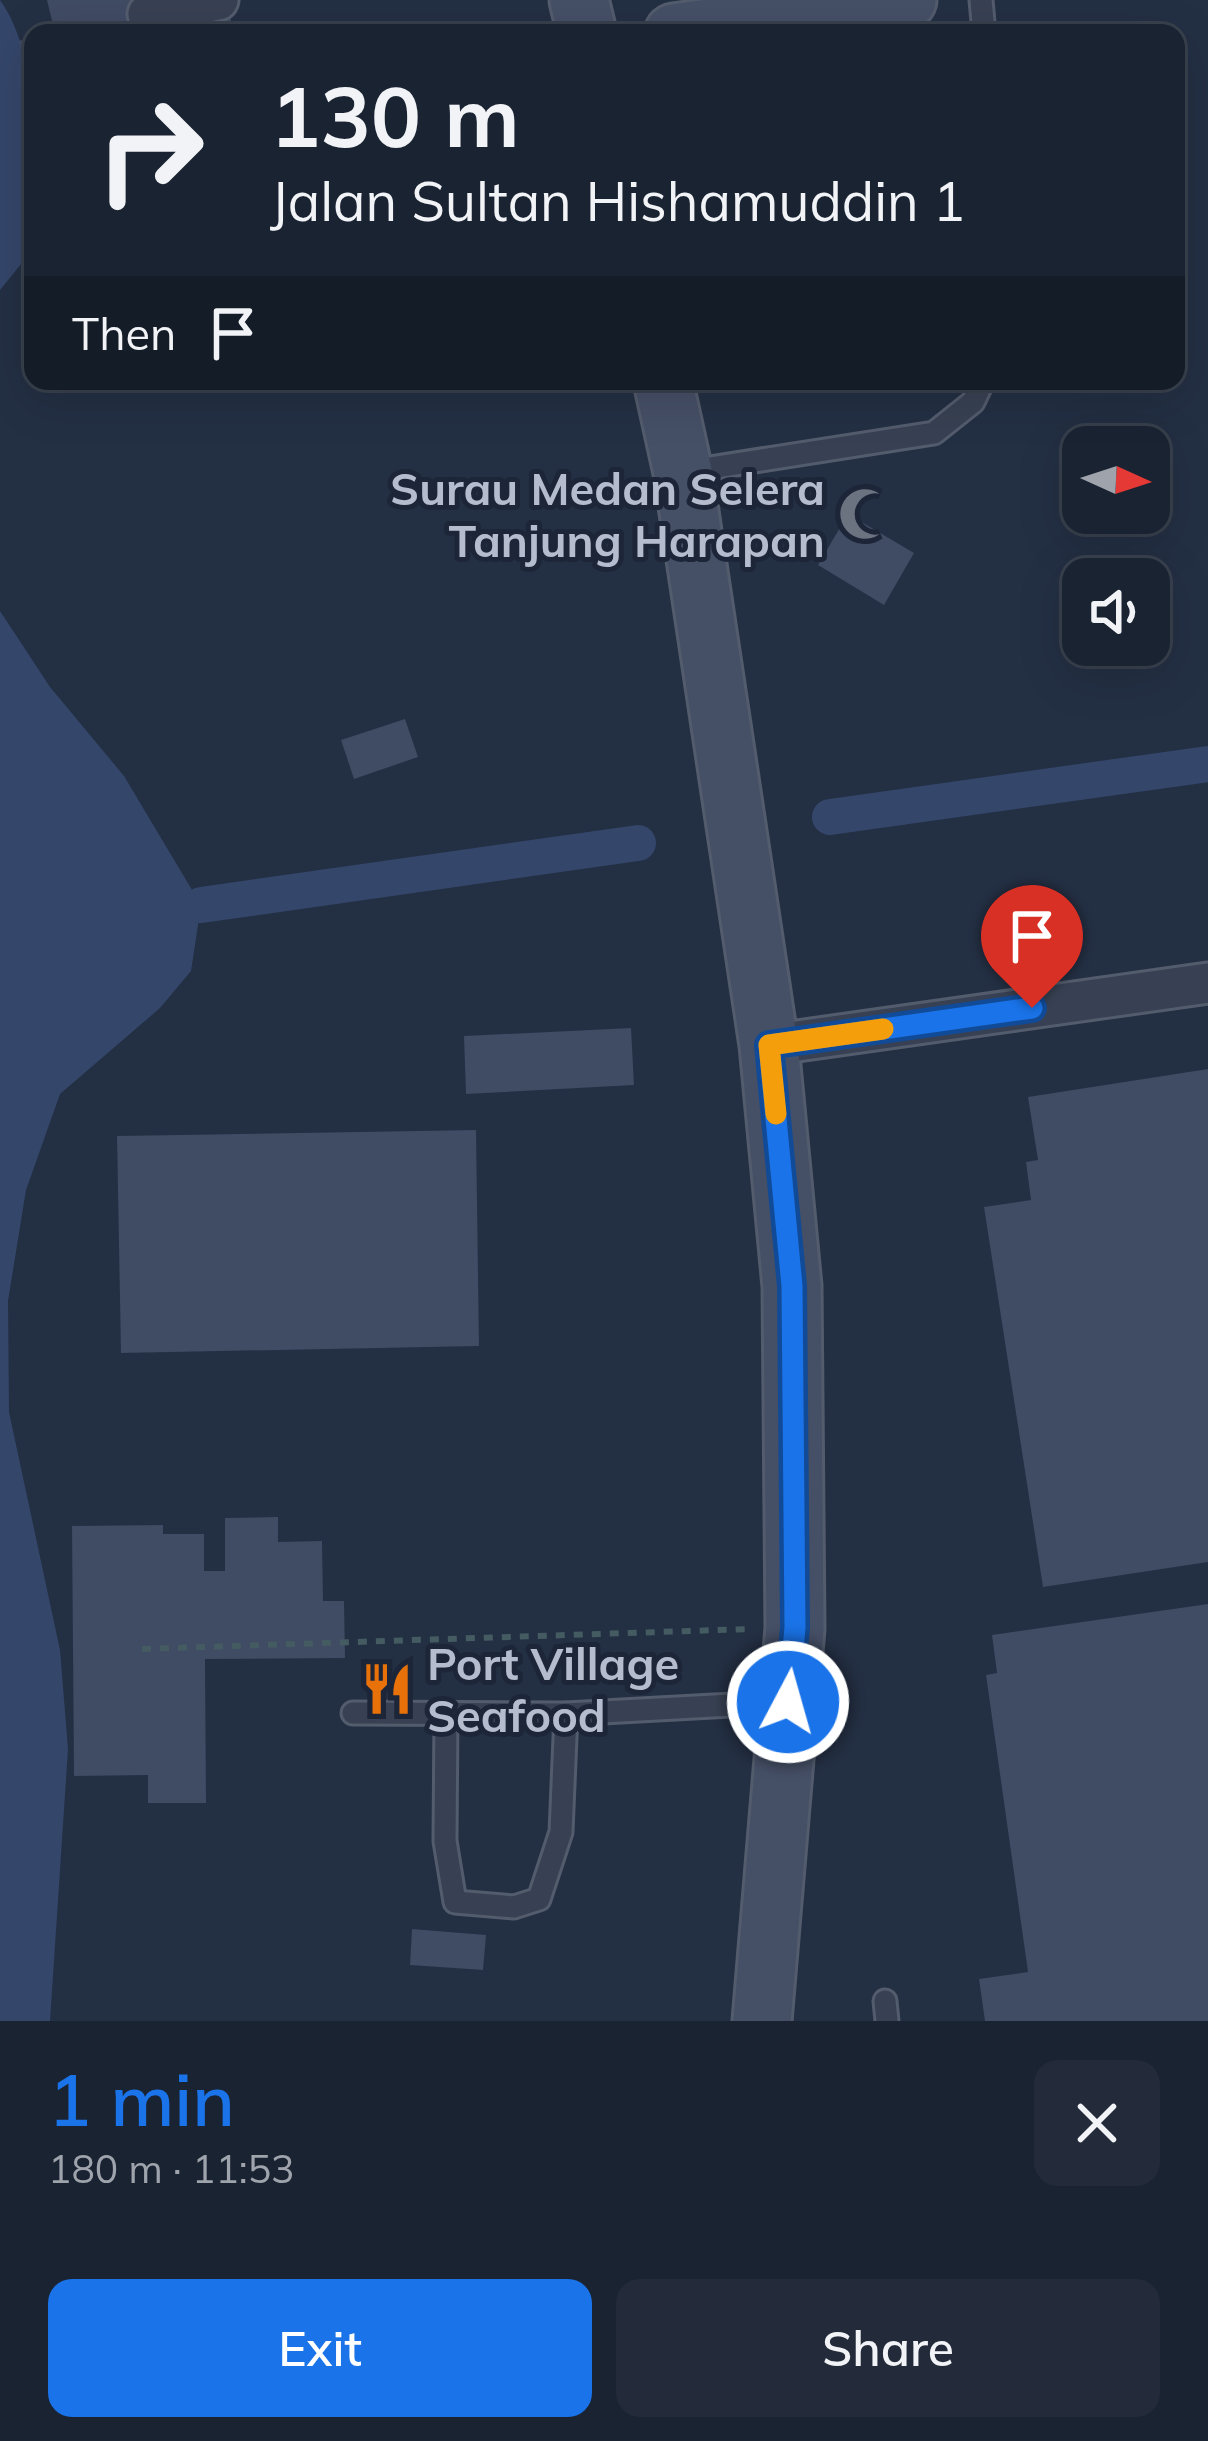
<!DOCTYPE html>
<meta charset="utf-8">
<style>
:root{--surface:#1a2332;--page:#232b3a;--text:#f1f3f6;--muted:#9fa4ac;--line:#38404d;--accent:#1a73e8}
body{margin:0;font-family:Mulish,sans-serif;background:var(--page);color:var(--text);height:100vh;display:flex;flex-direction:column;font-size:45px;white-space:nowrap}
*{box-sizing:border-box;margin:0}
p{font-size:39px;color:var(--muted)}
.icon{flex:none;width:66px;height:66px;fill:none;stroke:currentColor;stroke-width:2;stroke-linecap:round;stroke-linejoin:round}
.map{position:relative;height:2021px;overflow:hidden}
.panel{display:flex;flex-direction:column;background:var(--surface);flex:1}
.panel>*{flex:none}
.banner{position:absolute;left:24px;top:24px;width:1161px;height:366px;border-radius:24px;box-shadow:0 12px 48px #0002,0 0 0 3px var(--line);background:#1a2332;color:var(--text);overflow:hidden}
.needle{width:78px;rotate:93deg}
.controls{position:absolute;left:1062px;top:426px;display:grid;gap:24px}
.controls a{display:grid;place-items:center;width:108px;height:108px;border-radius:24px;background:var(--surface);box-shadow:0 12px 48px #0002,0 0 0 3px var(--line);font-size:60px}
.pin{position:absolute;display:grid;place-items:center;width:102px;height:102px;color:#fff;margin:-123px -51px;border-radius:50% 50% 50% 0;rotate:-45deg;box-shadow:0 0 12px #0007}
.pin .icon{rotate:45deg}
.me{position:absolute;width:132px;margin:-66px;rotate:6deg;stroke-linejoin:round;filter:drop-shadow(0 0 9px #0008)}
.turn{display:flex;align-items:center;gap:42px;height:252px;padding:0 48px;font-size:54px}
.turn .icon{width:156px;height:156px;stroke-width:2.5}
.turn b{display:block;font-size:84px;line-height:102px}
.then{display:flex;align-items:center;height:114px;padding:0 48px;background:#0003;gap:24px;font-size:45px}
.round{display:grid;place-items:center;flex:none;width:126px;height:126px;border-radius:24px;background:var(--page)}
.head{display:flex;align-items:center;justify-content:space-between;height:204px;padding:0 48px}
h1{font-size:72px;font-weight:600;line-height:90px;color:var(--accent)}
.button{display:flex;gap:24px;margin-top:auto;padding:24px 48px}
.button a{flex:1;height:138px;border-radius:24px;background:var(--accent);color:#fff;font-size:48px;font-weight:600;line-height:138px;text-align:center}
.button a+a{background:var(--page);color:var(--text)}
.map>svg:first-child{display:block}
</style>
<div class="map">
<svg width="1208" height="2021" viewBox="0 0 1208 2021">
<rect width="100%" height="100%" fill="#232f43"/>
<g fill="#34466a">
<path d="M0,0C43,60 33,167 33,239L30,253L0,290Z"/>
<polygon points="0,611 50,687 124,776 201,905 191,971 160,1008 60,1094 26,1190 8,1301 9,1412 60,1650 68,1749 50,2021 0,2021"/>
</g>
<g fill="none" stroke-linecap="round" stroke-linejoin="round">
<g stroke="#34466a" stroke-width="36">
<polyline points="830,817 1208,764"/>
<polyline points="201,905 638,843"/>
</g>
</g>
<g fill="#404b64">
<polygon points="47,0 226,0 234,33 55,33"/>
<polygon points="33,37 33,92 31,92 19,41"/>
<polygon points="848,514 914,553 884,605 818,565"/>
<polygon points="405,719 418,757 354,779 341,740"/>
<polygon points="631,1028 634,1085 466,1094 464,1036"/>
<polygon points="1208,1069 1208,1562 1043,1587 984,1207 1031,1200 1026,1162 1038,1160 1028,1097"/>
<polygon points="476,1130 479,1346 121,1353 117,1136"/>
<polygon points="278,1517 278,1542 322,1541 323,1601 344,1601 345,1658 205,1659 206,1803 148,1803 148,1775 74,1776 72,1526 163,1525 163,1534 204,1534 204,1571 225,1571 225,1518"/>
<polygon points="1208,1604 1208,2021 985,2021 979,1979 1028,1972 986,1675 997,1673 992,1635"/>
<polygon points="412,1929 486,1935 483,1970 410,1965"/>
</g>
<g fill="none" stroke-linecap="round" stroke-linejoin="round">
<g stroke="#535c6d" stroke-width="27">
<g id="lane">
<polyline points="981,0 984,33"/>
<polyline points="684,472 934,433 973,402 983,381"/>
<polyline points="353,1713 566,1714"/>
<polyline points="446,1714 445,1841 455,1902 514,1907 539,1899 561,1832 566,1714 787,1702"/>
<polyline points="885,2001 887,2021"/>
</g>
</g>
<g stroke="#535c6d" stroke-width="45">
<g id="street">
<polyline points="148,14 218,0"/>
<polyline points="769,1045 1208,983"/>
</g>
</g>
<g stroke="#535c6d" stroke-width="63">
<g id="secondary">
<polyline points="579,0 587,33"/>
<polyline points="674,33 907,0"/>
<polyline points="663,381 683,472 769,1045 792,1286 795,1628 762,2021"/>
</g>
</g>
<polyline stroke="#445b61" stroke-width="6" stroke-dasharray="9 9" stroke-linecap="butt" points="142,1649 750,1629"/>
<use href="#lane" stroke="#384153" stroke-width="21"/>
<use href="#street" stroke="#384153" stroke-width="39"/>
<use href="#secondary" stroke="#454f66" stroke-width="57"/>
</g>
<g fill="none" stroke-linecap="round" stroke-linejoin="round">
<g stroke="#114b97" stroke-width="30">
<polyline id="route" points="788,1702 795,1628 792,1286 769,1045 1032,1008"/>
</g>
<use href="#route" stroke="#1a73e8" stroke-width="21"/>
<polyline stroke="#f59e0b" stroke-width="21" points="776,1114 769,1045 883,1029"/>
</g>
<defs>
<g id="mosque-bare" transform="scale(4.14)"><path d="M3.5-4.9A6 6 0 1 0 3.5 4.9A5 5 0 1 1 3.5-4.9Z" fill="#6b7280" stroke="#1d2638" stroke-width="2.5" paint-order="stroke"/></g>
<g id="restaurant-bare" transform="scale(4.14)"><path d="M-5-6h1v4h1v-4h1v4h1v-4h1v5L-1.5 .5V6h-2V.5L-5-1ZM5-6V6H3V1.5H1.5Q1.5-4 5-6Z" fill="#e8710a" stroke="#1d2638" stroke-width="2.5" paint-order="stroke"/></g>
</defs>
<g fill-rule="evenodd">
<use href="#mosque-bare" x="865" y="514"/>
<use href="#restaurant-bare" x="387" y="1689"/>
</g>
<g text-anchor="middle" dominant-baseline="central" stroke-width="10" stroke-linejoin="round" paint-order="stroke">
<g font-size="45" font-weight="bold" fill="#b5bccd" stroke="#1d2638" text-anchor="end">
<text x="825" y="488">Surau Medan Selera<tspan x="825" dy="52">Tanjung Harapan</tspan></text>
<text x="427" y="1663" text-anchor="start">Port Village<tspan x="427" dy="52">Seafood</tspan></text>
</g>
</g>
</svg>
<div class="controls">
<a><svg class="needle" viewBox="-14 -14 28 28"><path d="M0-13l5 13h-10z" fill="#e53935"/><path d="M0 13l5-13h-10z" fill="#9fa4ac"/></svg></a>
<a><svg class="icon" aria-label="sound" viewBox="0 0 24 24"><path d="M4 9h4l5-4v14l-5-4H4zM17 9q2 3 0 6"/></svg></a>
</div>
<div class="pin" style="left:1032px;top:1008px;background:#d93025"><svg class="icon" aria-label="arrive" viewBox="0 0 24 24"><path d="M6 21V4h12l-3 4 3 4H6"/></svg></div>
<svg class="me" style="left:788px;top:1702px" viewBox="-20 -20 40 40"><circle r="17" fill="#1a73e8" stroke="#fff" stroke-width="3"/><path d="M0-11L8 9 0 5-8 9z" fill="#fff"/></svg>
<div class="banner">
<div class="turn"><svg class="icon" aria-label="right" viewBox="0 0 24 24"><path d="M7 20v-9h11M14 6l5 5-5 5"/></svg><div><b>130 m</b>Jalan Sultan Hishamuddin 1</div></div>
<div class="then">Then<svg class="icon" aria-label="arrive" viewBox="0 0 24 24"><path d="M6 21V4h12l-3 4 3 4H6"/></svg></div>
</div>
</div>
<section class="panel">
<div class="head"><div><h1>1 min</h1><p>180 m · 11:53</p></div><a class="round"><svg class="icon" aria-label="close" viewBox="0 0 24 24"><path d="M6 6l12 12M18 6L6 18"/></svg></a></div>
<div class="button"><a>Exit</a><a>Share</a></div>
</section>
